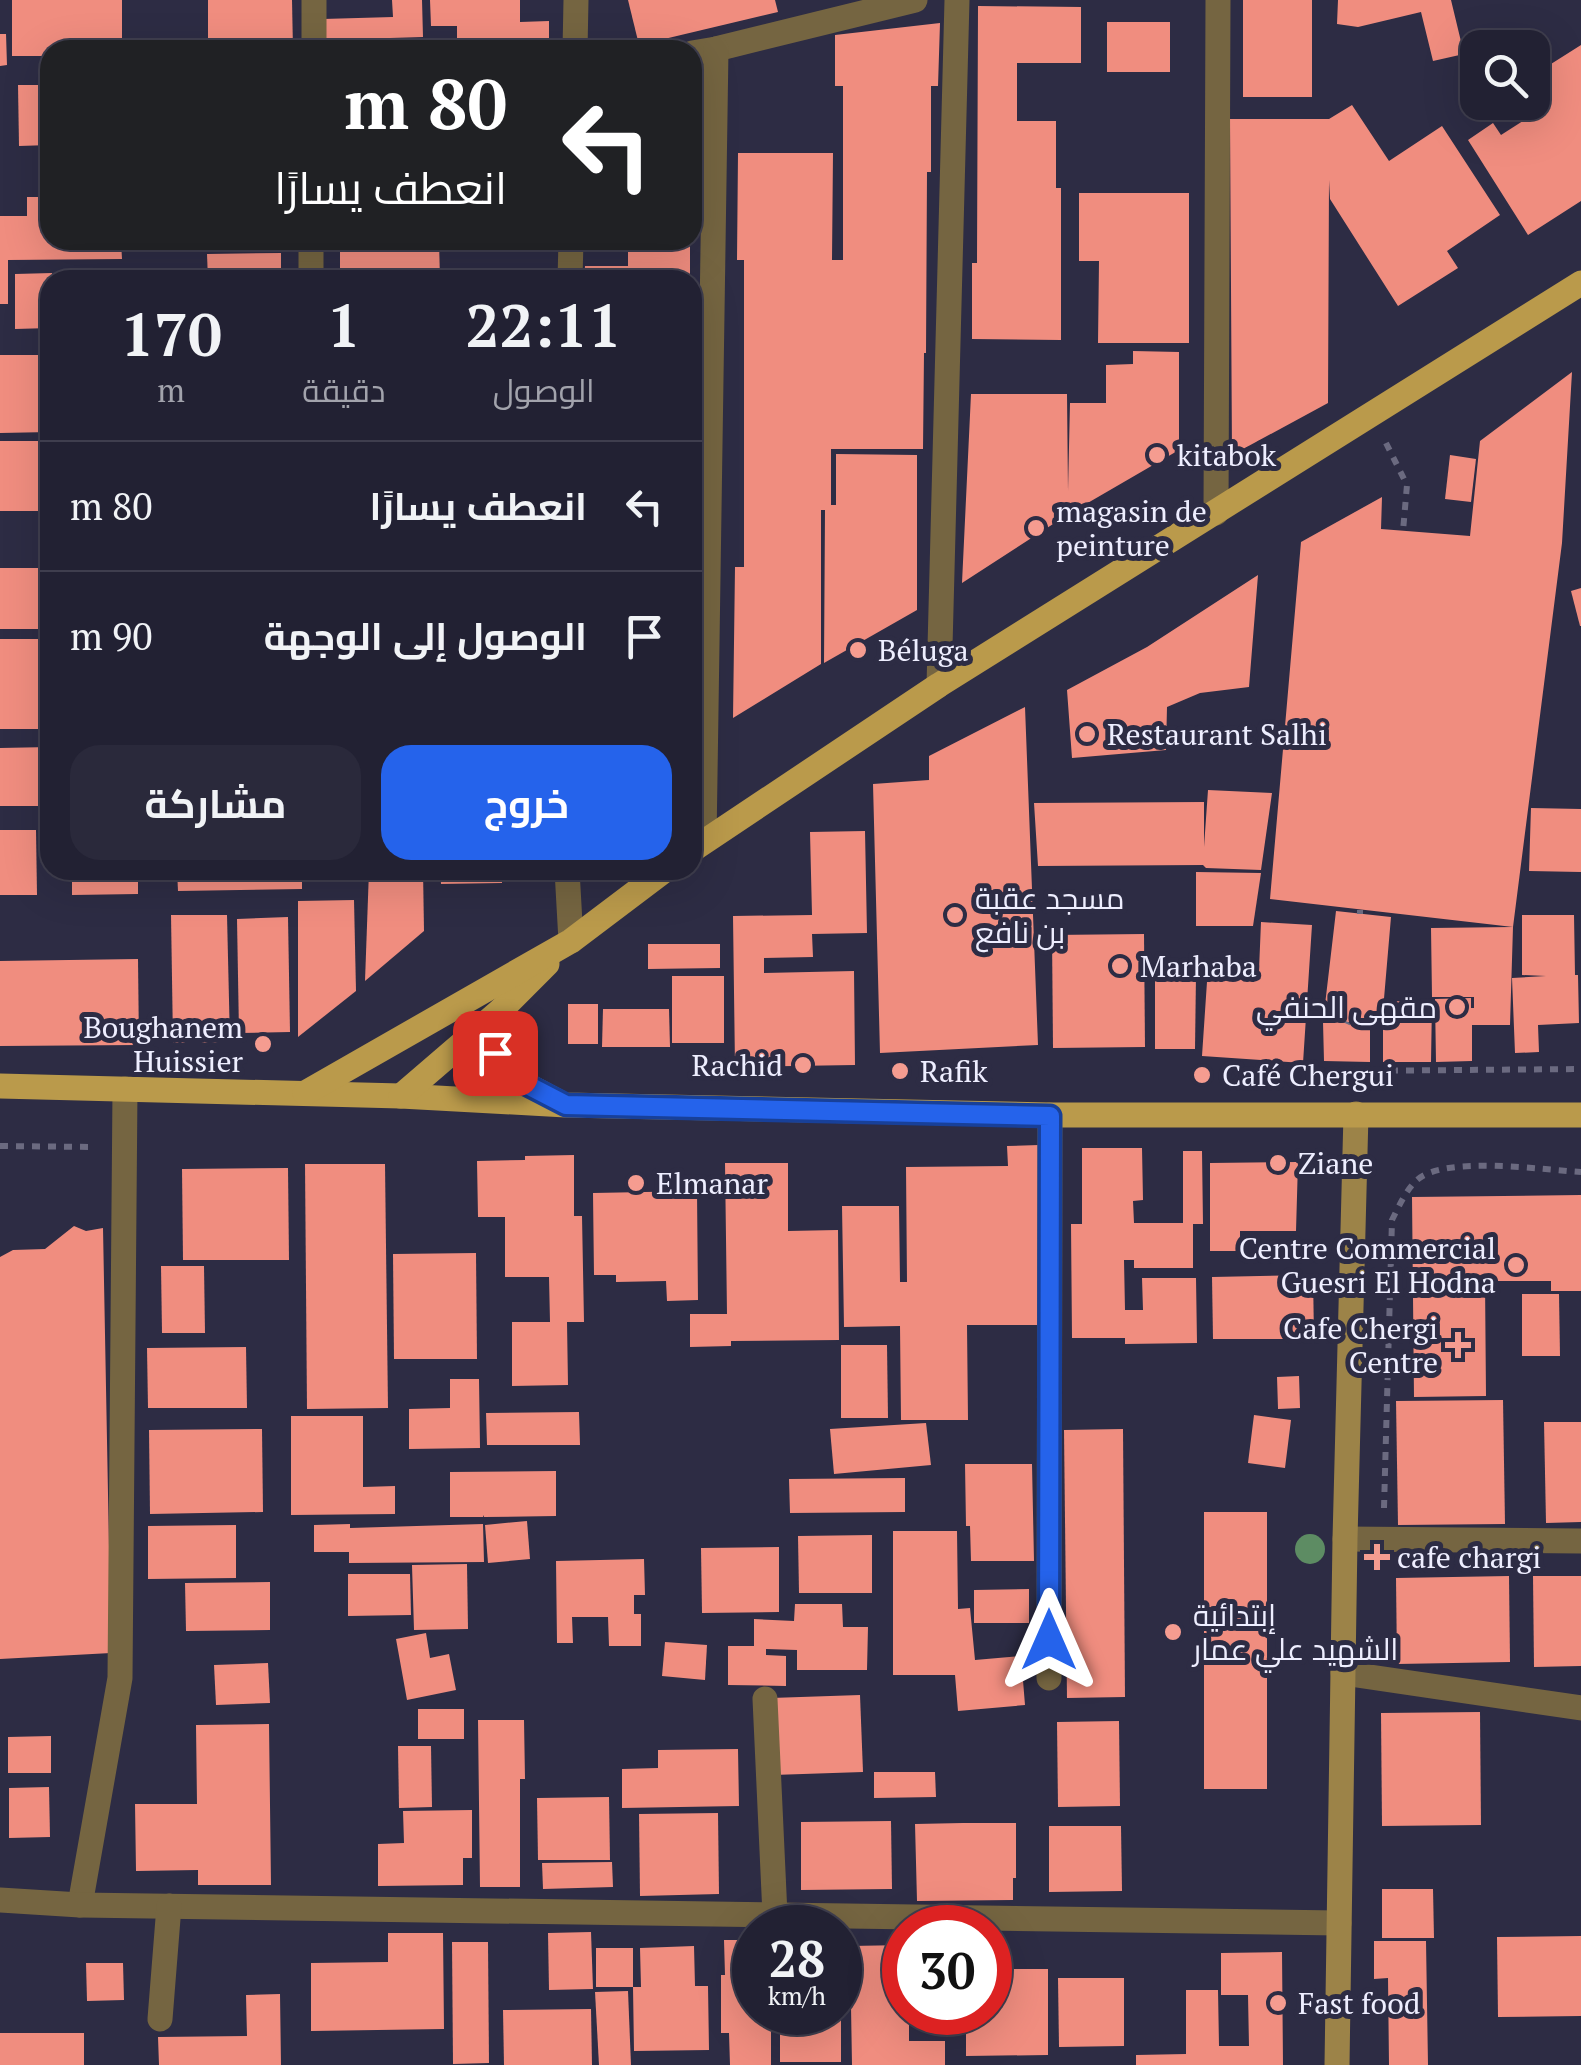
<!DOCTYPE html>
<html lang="ar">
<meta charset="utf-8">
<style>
:root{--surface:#222133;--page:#2a293b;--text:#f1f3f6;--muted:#a2a3ac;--line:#3f3e4e;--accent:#2563eb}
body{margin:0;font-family:"PT Serif",Cairo,serif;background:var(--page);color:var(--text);direction:rtl;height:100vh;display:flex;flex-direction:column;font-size:38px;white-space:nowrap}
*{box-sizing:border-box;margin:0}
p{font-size:32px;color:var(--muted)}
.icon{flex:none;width:55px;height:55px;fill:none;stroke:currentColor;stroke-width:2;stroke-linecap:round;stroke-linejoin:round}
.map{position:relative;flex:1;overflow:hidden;direction:ltr}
.side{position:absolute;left:40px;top:270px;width:662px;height:610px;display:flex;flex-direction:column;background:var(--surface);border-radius:30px;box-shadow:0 10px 40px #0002,0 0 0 2px var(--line);direction:rtl}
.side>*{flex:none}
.banner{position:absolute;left:40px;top:40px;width:662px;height:210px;border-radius:30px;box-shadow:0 10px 40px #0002,0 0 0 2px var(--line);direction:rtl;background:#202124;color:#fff;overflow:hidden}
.fabs{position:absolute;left:1460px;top:30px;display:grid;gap:20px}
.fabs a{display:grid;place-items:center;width:90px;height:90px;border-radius:20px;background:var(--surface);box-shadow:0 10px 40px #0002,0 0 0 2px var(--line);font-size:50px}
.speed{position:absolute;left:732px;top:1905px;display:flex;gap:20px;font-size:50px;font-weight:700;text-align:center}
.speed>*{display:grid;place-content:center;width:130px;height:130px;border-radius:50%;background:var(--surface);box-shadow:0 10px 40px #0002,0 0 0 2px var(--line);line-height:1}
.speed small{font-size:25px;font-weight:400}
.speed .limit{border:15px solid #d22;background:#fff;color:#111}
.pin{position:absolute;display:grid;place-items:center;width:85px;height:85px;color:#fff;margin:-42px;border-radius:20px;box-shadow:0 5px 15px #0006}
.me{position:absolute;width:110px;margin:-55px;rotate:0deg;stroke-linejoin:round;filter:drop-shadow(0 0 8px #0008)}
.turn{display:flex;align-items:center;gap:35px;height:210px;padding:0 30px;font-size:45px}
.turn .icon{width:130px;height:130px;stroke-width:2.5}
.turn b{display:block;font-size:70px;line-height:85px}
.eta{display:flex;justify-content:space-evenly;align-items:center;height:170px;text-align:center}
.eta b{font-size:60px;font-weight:700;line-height:70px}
.primary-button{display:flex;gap:20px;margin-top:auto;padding:20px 30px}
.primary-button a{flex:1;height:115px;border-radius:30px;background:var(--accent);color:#fff;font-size:40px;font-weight:700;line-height:115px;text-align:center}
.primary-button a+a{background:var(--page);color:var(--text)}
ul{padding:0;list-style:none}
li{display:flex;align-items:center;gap:30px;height:130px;padding:0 30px;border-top:2px solid var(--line)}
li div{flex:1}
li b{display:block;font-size:38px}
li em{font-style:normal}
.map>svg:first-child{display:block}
</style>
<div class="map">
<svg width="1581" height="2065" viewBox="0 0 1581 2065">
<rect width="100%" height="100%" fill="#2d2c44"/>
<g fill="#f08d7f">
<polygon points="12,0 122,0 122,50 50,50 50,56 12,56"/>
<polygon points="208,0 292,0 293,50 208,50"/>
<polygon points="392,0 422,0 423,37 324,40 323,19 393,17"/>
<polygon points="430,0 520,0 520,22 549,21 549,50 457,50 457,26 431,26"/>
<polygon points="628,0 775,0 778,12 639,45"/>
<rect x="1243" y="0" width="69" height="97"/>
<polygon points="1338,0 1451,0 1464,54 1433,61 1421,12 1358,27 1337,24"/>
<polygon points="978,6 1081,7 1081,63 1017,63 1017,121 1056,121 1056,188 1061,188 1061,340 972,339 972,263 977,263"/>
<rect x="1107" y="22" width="63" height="50"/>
<polygon points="940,23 938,86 931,86 931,172 927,172 926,353 924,353 923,449 831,449 831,505 836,505 836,454 917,455 917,610 824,663 825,510 821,510 821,664 733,718 735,567 744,567 744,260 737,260 738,153 833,153 832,260 843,260 843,86 835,86 835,35"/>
<polygon points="0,34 6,34 7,65 0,66"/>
<polygon points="1581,45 1581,201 1528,235 1468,140 1493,123 1501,135 1540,110 1532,99 1532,76"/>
<polygon points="419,46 420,50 369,50 369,47"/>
<polygon points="18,85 50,85 50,145 19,146"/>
<polygon points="1352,105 1389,161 1442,126 1500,215 1447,251 1458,268 1398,306 1330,199 1329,180 1328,403 1232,455 1230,119 1329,119"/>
<polygon points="1079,193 1189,193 1189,343 1098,343 1099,261 1079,261"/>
<polygon points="27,197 50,197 50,240 121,240 122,259 8,260 8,304 0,304 0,216 27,216"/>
<polygon points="340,240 439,240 440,280 340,280"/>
<polygon points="604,240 690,240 690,280 584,280 585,266 628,266 628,247 604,247"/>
<polygon points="281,253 281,280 208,280 207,254"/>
<polygon points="52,273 53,280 50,280 50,328 15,329 15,274"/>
<polygon points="1133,351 1179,352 1179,450 1067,515 962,583 971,394 1067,394 1068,491 1070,403 1106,403 1106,365 1133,364"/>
<polygon points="0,355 50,355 50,432 0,433"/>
<polygon points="1572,372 1562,543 1513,927 1270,899 1301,542 1382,497 1381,529 1470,536 1480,441"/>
<rect x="0" y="441" width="50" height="70"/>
<polygon points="1450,455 1476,459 1471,502 1445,499"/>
<rect x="0" y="568" width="50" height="61"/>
<polygon points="1258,575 1249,687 1200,693 1167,707 1166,750 1072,758 1067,690 1147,647"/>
<polygon points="1581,588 1581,626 1580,626 1571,591"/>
<polygon points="0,639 47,639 48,729 0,729"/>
<polygon points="1025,707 1038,1045 880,1053 873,784 929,780 929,756"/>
<polygon points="50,747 50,806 0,806 0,748"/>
<polygon points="1208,790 1272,793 1261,870 1206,868 1203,865 1038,866 1034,803 1204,802 1204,847"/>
<polygon points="1531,808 1581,809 1581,872 1529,871"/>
<polygon points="0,830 36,830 37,895 0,895"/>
<polygon points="865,831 867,933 812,934 813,957 764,958 764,973 854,971 855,1065 735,1067 733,916 812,915 810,832"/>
<polygon points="72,870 138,870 138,894 72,895"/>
<polygon points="177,870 302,870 302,889 178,891"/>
<polygon points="369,870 423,870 424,931 365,981"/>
<polygon points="440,870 502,870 502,883 441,884"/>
<polygon points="1196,872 1261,873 1253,926 1196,926"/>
<polygon points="354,900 356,991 298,1037 298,901"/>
<polygon points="1336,911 1391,917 1382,1022 1329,1022 1370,1024 1370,1062 1324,1061 1323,1022"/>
<polygon points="171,915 227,915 230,1042 173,1043"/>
<polygon points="1522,915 1574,915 1575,975 1578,975 1579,1023 1538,1025 1539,1052 1515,1053 1512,978 1546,976 1522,975"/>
<polygon points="288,917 290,1032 239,1033 237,919"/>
<polygon points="1261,922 1312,925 1303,1063 1202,1056 1208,967 1259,970"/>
<polygon points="1513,927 1510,1025 1472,1025 1472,1061 1436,1062 1435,999 1471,998 1471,1008 1474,1008 1474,997 1432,997 1431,928"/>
<polygon points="1144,934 1145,1047 1053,1048 1052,935"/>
<polygon points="648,944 720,944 720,968 648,969"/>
<polygon points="138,959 139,1045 0,1046 0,961"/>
<polygon points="1155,975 1196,975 1195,1049 1155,1049"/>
<rect x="672" y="976" width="52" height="67"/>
<polygon points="1388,1001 1432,1002 1431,1062 1383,1062 1383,1029 1388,1029"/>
<rect x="568" y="1004" width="30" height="40"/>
<polygon points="603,1009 669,1009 670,1047 602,1047"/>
<polygon points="1039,1145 1041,1325 967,1325 968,1420 901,1420 900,1326 844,1327 842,1206 899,1206 900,1282 907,1282 906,1167 1008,1166 1007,1146"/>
<polygon points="1082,1148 1142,1148 1143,1200 1133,1201 1134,1223 1183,1223 1183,1151 1202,1151 1203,1224 1193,1224 1193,1268 1134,1268 1134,1260 1124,1260 1125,1310 1143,1310 1142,1278 1196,1278 1197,1343 1125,1344 1125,1338 1072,1338 1071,1224 1082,1224"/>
<polygon points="574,1155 574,1216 582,1216 584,1322 567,1322 568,1385 512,1386 512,1322 550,1322 549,1277 505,1277 505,1217 478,1217 477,1161 525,1160 525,1156"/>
<polygon points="1298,1162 1296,1231 1240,1231 1240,1251 1210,1251 1210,1163"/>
<polygon points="725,1163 788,1163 788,1231 838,1230 839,1340 731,1341 731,1346 690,1347 690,1314 727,1314"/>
<polygon points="305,1164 385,1164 388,1408 307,1409"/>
<polygon points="288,1168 289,1260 183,1260 182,1169"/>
<polygon points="697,1191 698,1300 667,1301 666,1281 616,1282 616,1275 594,1275 593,1193"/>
<polygon points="1581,1195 1581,1291 1551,1291 1551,1281 1485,1281 1486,1396 1414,1397 1412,1197"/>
<polygon points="74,1226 86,1231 103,1228 111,1653 0,1659 0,1257 13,1250 45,1249"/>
<polygon points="476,1253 477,1359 394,1359 393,1254"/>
<polygon points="161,1266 204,1266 205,1333 162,1333"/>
<polygon points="1313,1275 1314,1339 1213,1339 1212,1277"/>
<polygon points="1522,1294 1559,1294 1560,1356 1522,1356"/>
<polygon points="841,1345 887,1345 888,1418 841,1418"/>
<polygon points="246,1347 247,1408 148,1408 147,1348"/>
<polygon points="1299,1376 1300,1408 1278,1409 1277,1377"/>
<polygon points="450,1379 479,1379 480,1448 409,1449 409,1409 450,1408"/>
<polygon points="1503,1400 1505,1524 1398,1525 1396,1401"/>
<polygon points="579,1412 580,1445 487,1445 486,1413"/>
<polygon points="1254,1415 1291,1420 1285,1468 1248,1463"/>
<polygon points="291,1416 363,1416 363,1487 395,1486 395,1514 291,1515"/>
<polygon points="1544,1422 1581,1422 1581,1522 1546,1523"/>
<polygon points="926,1423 931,1465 834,1474 830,1429"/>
<polygon points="262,1429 263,1512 150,1514 149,1430"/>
<polygon points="1123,1429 1125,1697 1067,1698 1064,1430"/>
<polygon points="965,1464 1032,1464 1034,1561 971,1561 970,1526 966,1526"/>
<polygon points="556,1471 556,1516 484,1517 484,1515 483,1517 450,1517 450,1472"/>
<polygon points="905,1478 905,1512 790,1513 789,1479"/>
<rect x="1204" y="1512" width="63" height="277"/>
<polygon points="527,1521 530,1559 488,1563 485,1525"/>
<polygon points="350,1524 350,1528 483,1524 484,1562 349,1563 349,1552 314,1552 314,1525"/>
<polygon points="236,1525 236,1578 148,1579 148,1526"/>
<polygon points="893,1531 957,1531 958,1609 970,1608 975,1660 1021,1656 1025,1705 958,1711 955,1675 893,1675"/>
<polygon points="872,1535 872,1593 799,1593 798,1536"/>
<polygon points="779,1547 779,1612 702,1613 701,1548"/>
<polygon points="644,1559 645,1595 634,1595 634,1614 641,1614 641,1646 609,1646 608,1617 572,1617 573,1643 557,1643 556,1561"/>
<polygon points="467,1564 468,1629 414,1630 412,1565"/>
<polygon points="348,1574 410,1574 411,1615 348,1616"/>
<polygon points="1509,1576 1510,1662 1397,1664 1396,1578"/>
<polygon points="1533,1576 1581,1576 1581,1666 1534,1667"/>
<polygon points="270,1582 270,1630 186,1631 185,1583"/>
<polygon points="1029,1589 1029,1623 974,1623 974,1590"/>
<polygon points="795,1604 842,1604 843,1627 868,1627 867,1670 797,1670 797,1650 766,1649 766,1655 786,1656 786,1686 728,1685 728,1646 754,1646 754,1619 794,1621"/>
<polygon points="426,1633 430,1658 449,1654 456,1690 407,1700 396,1639"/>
<polygon points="665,1642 707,1645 705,1680 662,1676"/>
<polygon points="268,1663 270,1703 216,1705 214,1665"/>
<polygon points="860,1695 863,1772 773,1775 771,1698"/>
<rect x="418" y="1709" width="46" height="30"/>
<polygon points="1480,1712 1481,1825 1382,1826 1381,1713"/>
<polygon points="478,1720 524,1720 525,1779 520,1779 520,1887 480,1887"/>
<polygon points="1119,1721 1120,1806 1058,1807 1057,1722"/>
<polygon points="269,1724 271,1885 198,1885 198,1870 136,1871 135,1804 197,1804 196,1725"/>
<polygon points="51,1736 51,1773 8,1773 8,1737"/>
<polygon points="398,1746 431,1746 432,1807 399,1808"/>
<polygon points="738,1749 739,1806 622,1808 622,1769 658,1768 658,1750"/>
<polygon points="874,1772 935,1772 936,1797 874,1798"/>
<polygon points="49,1787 50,1837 9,1838 9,1788"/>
<polygon points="609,1797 610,1860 538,1860 537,1798"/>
<polygon points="472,1810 472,1858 463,1858 463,1885 378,1886 378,1844 404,1843 403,1811"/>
<polygon points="718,1813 719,1894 640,1896 639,1814"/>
<polygon points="891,1821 892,1889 801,1890 801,1822"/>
<polygon points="963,1823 1016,1823 1016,1878 1013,1878 1013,1900 917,1901 915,1824"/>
<polygon points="1049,1826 1121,1826 1122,1891 1049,1892"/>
<polygon points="612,1862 613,1887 543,1889 542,1863"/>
<polygon points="1382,1889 1433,1889 1434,1938 1382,1938"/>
<polygon points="591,1932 593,1989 549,1990 548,1933"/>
<polygon points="388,1933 443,1933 444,2029 311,2031 311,1963 388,1962"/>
<polygon points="1581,1936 1581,2016 1498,2017 1497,1937"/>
<polygon points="724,1940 755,1940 755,2012 776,2012 776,2032 771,2032 771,2065 730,2065 729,2033 721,2033 721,1975 725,1975"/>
<polygon points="1374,1941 1426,1941 1428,2065 1389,2065 1388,1978 1374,1979"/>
<polygon points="452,1942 488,1942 489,2063 453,2064"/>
<polygon points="905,1945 905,2012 909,2012 909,2041 945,2041 945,2065 852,2065 850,1946"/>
<polygon points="694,1946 695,1986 708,1986 709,2050 634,2051 633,1987 641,1987 640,1948"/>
<rect x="596" y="1948" width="37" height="39"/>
<polygon points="1282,1952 1283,2065 1136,2065 1136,2055 1186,2054 1186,1990 1218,1990 1219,2046 1249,2046 1248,1995 1221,1995 1221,1953"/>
<polygon points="86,1963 123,1963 124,2000 87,2001"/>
<polygon points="990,1969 1048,1969 1048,2055 966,2056 966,2012 990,2012"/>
<polygon points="1058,1978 1124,1978 1124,2046 1059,2047"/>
<polygon points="628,1991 631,2065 599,2065 595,1992"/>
<polygon points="280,1994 281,2065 159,2065 158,2037 247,2036 246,1995"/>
<polygon points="591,2009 592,2065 504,2065 503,2010"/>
<rect x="780" y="2012" width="61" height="50"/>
<rect x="0" y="2033" width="84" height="32"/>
</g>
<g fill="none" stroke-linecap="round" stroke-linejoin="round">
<g stroke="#6b6a80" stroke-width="6" stroke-dasharray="8 8" stroke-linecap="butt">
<polyline points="1386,443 1407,485 1403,531"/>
<polyline points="1360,914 1360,910"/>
<polyline points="1347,1024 1348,1022"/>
<polyline points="1342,1071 1581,1069"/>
<polyline points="0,1146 94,1147"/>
<path d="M1384,1508L1392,1220C1399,1206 1406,1190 1417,1180C1445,1155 1544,1170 1581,1172"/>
</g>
<polyline stroke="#756541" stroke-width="25" points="80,1905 120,1678 125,1089"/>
<g stroke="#756541" stroke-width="25">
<polyline points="314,50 314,0"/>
<polyline points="575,50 576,0"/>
<polyline points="692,53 716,49 915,0"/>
<polyline points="311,280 311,240"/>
<polyline points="570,280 571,240"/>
<polyline points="1216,513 1218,0"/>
<polyline points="939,685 957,0"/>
<polyline points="704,841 716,49"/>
<polyline points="567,870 571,941"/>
<polyline points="1345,1539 1581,1541"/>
<polyline points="1343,1673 1581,1708"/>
<polyline points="1049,1678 1050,1115"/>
<polyline points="765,1699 775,1915"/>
<polyline points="0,1900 80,1905 1339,1923"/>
<polyline points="160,2019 169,1906"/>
</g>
<polyline stroke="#9c8348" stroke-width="25" points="1337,2065 1345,1539 1356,1114"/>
<g stroke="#ba9a4b" stroke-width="25">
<polyline points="692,850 939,685 1581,283"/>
<polyline points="547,964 501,1010 495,1025 495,1053 510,1076 557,1101"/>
<polyline points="0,1086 401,1096 566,1105 1050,1115 1581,1115"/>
<polyline points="305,1093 571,941 665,870"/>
<polyline points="401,1096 501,1010"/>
</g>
</g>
<circle fill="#5d8c63" cx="1310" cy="1549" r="15"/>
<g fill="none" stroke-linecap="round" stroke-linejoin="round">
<g stroke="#184099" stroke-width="25">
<polyline id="route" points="495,1053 510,1076 566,1105 1050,1116 1049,1640"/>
</g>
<use href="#route" stroke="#2563eb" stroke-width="18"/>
</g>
<g fill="#f59c90" stroke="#2d2c44" stroke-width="4">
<circle cx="1157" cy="455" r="10"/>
<circle cx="1036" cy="528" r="10"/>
<circle cx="858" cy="650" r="10"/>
<circle cx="1087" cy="734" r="10"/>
<circle cx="955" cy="915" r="10"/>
<circle cx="1120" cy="966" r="10"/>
<circle cx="1457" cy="1007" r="10"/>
<circle cx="263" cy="1044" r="10"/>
<circle cx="803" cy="1065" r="10"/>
<circle cx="900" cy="1071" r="10"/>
<circle cx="1202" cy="1075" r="10"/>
<circle cx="1278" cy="1163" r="10"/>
<circle cx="636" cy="1183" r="10"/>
<circle cx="1516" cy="1265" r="10"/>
<path d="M1453 1330h10v10h10v10h-10v10h-10v-10h-10v-10h10z"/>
<path d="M1372 1542h10v10h10v10h-10v10h-10v-10h-10v-10h10z"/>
<circle cx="1173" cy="1632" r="10"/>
<circle cx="1278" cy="2003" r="10"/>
</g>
<g text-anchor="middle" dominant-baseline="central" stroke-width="10" stroke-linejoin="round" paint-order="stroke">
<g font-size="30" fill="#eef" stroke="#2d2c44" text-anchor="start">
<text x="1177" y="455">kitabok</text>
<text x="1056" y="511">magasin de<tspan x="1056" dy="34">peinture</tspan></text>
<text x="878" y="650">Béluga</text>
<text x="1107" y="734">Restaurant Salhi</text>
<text x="975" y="898">مسجد عقبة<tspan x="975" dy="34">بن نافع</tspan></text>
<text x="1140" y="966">Marhaba</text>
<text x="1437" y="1007" text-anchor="end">مقهى الحنفي</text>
<text x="243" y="1027" text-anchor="end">Boughanem<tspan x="243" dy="34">Huissier</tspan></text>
<text x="783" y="1065" text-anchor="end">Rachid</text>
<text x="920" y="1071">Rafik</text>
<text x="1222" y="1075">Café Chergui</text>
<text x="1298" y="1163">Ziane</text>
<text x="656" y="1183">Elmanar</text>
<text x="1496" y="1248" text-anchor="end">Centre Commercial<tspan x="1496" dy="34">Guesri El Hodna</tspan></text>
<text x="1438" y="1328" text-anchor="end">Cafe Chergi<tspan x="1438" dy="34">Centre</tspan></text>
<text x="1397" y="1557">cafe chargi</text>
<text x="1193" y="1615">إبتدائية<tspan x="1193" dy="34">الشهيد علي عمار</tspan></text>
<text x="1298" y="2003">Fast food</text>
</g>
</g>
</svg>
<div class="fabs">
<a><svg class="icon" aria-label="search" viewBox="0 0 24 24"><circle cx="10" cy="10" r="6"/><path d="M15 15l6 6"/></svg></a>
</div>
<div class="speed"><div>28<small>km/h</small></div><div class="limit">30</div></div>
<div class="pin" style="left:495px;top:1053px;background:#d93025"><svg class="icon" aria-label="arrive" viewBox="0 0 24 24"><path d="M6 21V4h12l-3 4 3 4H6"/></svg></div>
<svg class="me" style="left:1049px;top:1640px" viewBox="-20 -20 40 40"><path d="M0-17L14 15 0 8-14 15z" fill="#2563eb" stroke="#fff" stroke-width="4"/></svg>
<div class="banner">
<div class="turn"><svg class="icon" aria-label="left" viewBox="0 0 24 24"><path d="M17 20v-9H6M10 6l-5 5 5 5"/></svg><div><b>80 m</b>انعطف يسارًا</div></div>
</div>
<section class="side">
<div class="eta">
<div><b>22:11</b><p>الوصول</p></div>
<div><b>1</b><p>دقيقة</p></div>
<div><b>170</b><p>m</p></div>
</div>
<ul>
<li><svg class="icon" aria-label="left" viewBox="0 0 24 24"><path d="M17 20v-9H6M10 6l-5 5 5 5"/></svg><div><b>انعطف يسارًا</b></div><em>80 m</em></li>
<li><svg class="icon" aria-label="arrive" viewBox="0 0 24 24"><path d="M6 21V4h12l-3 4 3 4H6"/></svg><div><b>الوصول إلى الوجهة</b></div><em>90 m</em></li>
</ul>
<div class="primary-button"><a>خروج</a><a>مشاركة</a></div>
</section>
</div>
